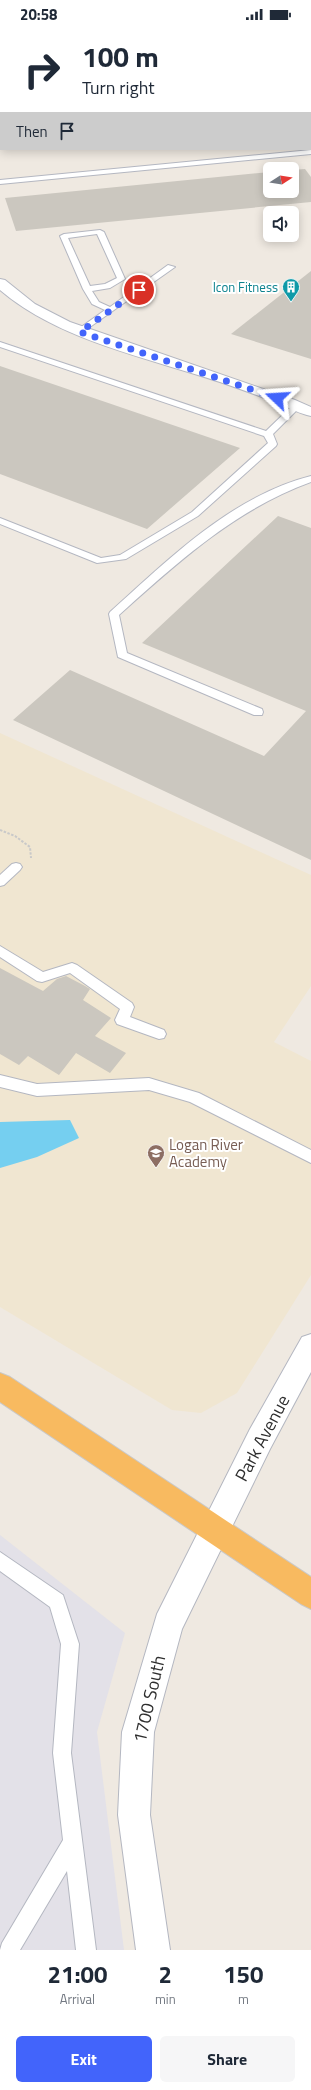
<!DOCTYPE html>
<style>
:root{--surface:#fff;--page:#f6f6f7;--text:#1f2937;--muted:#747a83;--accent:#4264fb}
body{margin:0;font-family:"Titillium Web",sans-serif;background:var(--page);color:var(--text);height:100vh;display:flex;flex-direction:column;font-size:15px;white-space:nowrap}
*{box-sizing:border-box;margin:0}
p{font-size:13px;color:var(--muted)}
.icon{flex:none;width:22px;height:22px;fill:none;stroke:currentColor;stroke-width:2;stroke-linecap:round;stroke-linejoin:round}
.map{position:relative;height:1922px;overflow:hidden}
.details{display:flex;flex-direction:column;background:var(--surface);flex:1}
.details>*{flex:none}
.guide{position:absolute;left:0px;top:0px;width:311px;height:122px;box-shadow:0 2px 10px #0003;background:#fff;color:var(--text);overflow:hidden}
.needle{width:26px;rotate:78deg}
.buttons{position:absolute;left:263px;top:134px;display:grid;gap:8px}
.buttons a{display:grid;place-items:center;width:36px;height:36px;border-radius:6px;background:var(--surface);box-shadow:0 2px 10px #0003;font-size:20px}
.pin{position:absolute;display:grid;place-items:center;width:34px;height:34px;color:#fff;margin:-17px;border:2px solid #fff;border-radius:50%;box-shadow:0 1px 4px #0007}
.me{position:absolute;width:44px;margin:-22px;rotate:290deg;stroke-linejoin:round;filter:drop-shadow(0 0 3px #0008)}
.turn{display:flex;align-items:center;gap:14px;height:84px;padding:0 16px;font-size:18px}
.turn .icon{width:52px;height:52px;stroke-width:2.5}
.turn b{display:block;font-size:28px;line-height:34px}
.then{display:flex;align-items:center;height:38px;padding:0 16px;background:#0003;gap:8px;font-size:15px}
.eta{display:flex;justify-content:space-evenly;align-items:center;height:68px;text-align:center}
.eta b{font-size:24px;font-weight:700;line-height:28px}
.primary-button{display:flex;gap:8px;margin-top:auto;padding:8px 16px}
.primary-button a{flex:1;height:46px;border-radius:6px;background:var(--accent);color:#fff;font-size:16px;font-weight:700;line-height:46px;text-align:center}
.primary-button a+a{background:var(--page);color:var(--text)}
.status{display:flex;justify-content:space-between;align-items:center;height:28px;padding:0 20px;background:var(--surface);direction:ltr}
.status svg{height:11px;fill:currentColor}
.map>svg:first-child{display:block}
</style>
<div class="status"><b>20:58</b><svg viewBox="0 0 49 12"><path d="M0 12V9h3v3zM5 12V6h3v6zM10 12V3h3v9zM15 12V0h3v12zM26 1h20v11H26zM47 4h2v5h-2z"/></svg></div>
<div class="map">
<svg width="311" height="1922" viewBox="0 0 311 1922">
<rect width="100%" height="100%" fill="#efe9e1"/>
<polygon fill="#e3e1e8" points="0,1507 125,1605 97,1704 124,1922 0,1922"/>
<polygon fill="#f0e6d1" points="0,705 311,847 311,958 274,1014 311,1033 311,1247 237,1365 201,1385 172,1382 0,1279"/>
<polygon fill="#b6e59e" points="0,0 311,0 311,52 310,1 1,1 0,87"/>
<polygon fill="#75cff0" points="70,1092 79,1110 37,1129 0,1140 0,1094"/>
<g fill="#cbc7bf">
<polygon points="305,141 311,149 311,174 16,203 5,170 270,144 270,163 292,163 292,142"/>
<polygon points="311,243 311,331 231,306"/>
<polygon points="0,338 240,420 147,501 0,446"/>
<polygon points="278,488 311,500 311,832 13,692 70,642 264,728 306,683 142,615"/>
<polygon points="0,940 43,963 57,951 66,948 85,958 90,961 83,972 111,990 95,1008 126,1025 110,1045 76,1025 59,1047 28,1028 19,1037 0,1026"/>
</g>
<g fill="none" stroke-linecap="round" stroke-linejoin="round">
<g stroke="#b4b7c1" stroke-width="2">
<g id="service">
<rect x="310" y="107" width="1" height="5"/>
<polygon points="311,122 311,126 0,156 0,152"/>
<path d="M100,202L104,204L125,251L110,260L92,263L99,274L110,279L168,237L175,239L80,306L76,304L77,302L105,282L92,276L83,261L60,208L64,206ZM97,206L117,250L105,256L90,258L68,210Z"/>
<polygon points="0,314 266,403 294,376 300,376 301,378 273,406 277,416 276,418 198,488 126,531 97,535 0,496 0,490 101,530 120,527 192,484 268,415 264,408 0,319"/>
<path d="M311,448V454C236,481 178,534 119,587L127,625L262,681L263,684L262,687H254L118,629L109,586L110,584C169,531 232,468 311,448Z"/>
<polygon points="16,835 20,836 22,839 20,842 4,857 0,858 0,847 12,836"/>
<polygon points="0,918 43,944 72,935 77,937 132,975 134,979 130,989 164,1002 166,1006 164,1010 159,1011 117,996 115,992 120,981 70,945 42,954 37,953 0,929"/>
<polygon points="0,1047 37,1056 149,1050 199,1065 311,1122 311,1135 190,1074 149,1062 37,1068 0,1059"/>
<polygon points="0,1524 63,1567 79,1616 71,1725 96,1922 76,1922 67,1843 20,1922 0,1922 2,1915 63,1812 53,1725 61,1616 50,1579 0,1543"/>
</g>
</g>
<g stroke="#b4b7c1" stroke-width="2">
<path id="minor" d="M0,251L5,252L35,276L70,294L295,372L311,379V388C300,386 290,380 280,376C260,368 240,361 220,354C148,330 58,312 0,262Z"/>
</g>
<g stroke="#b4b7c1" stroke-width="2">
<polygon id="tertiary" points="311,1306 311,1344 270,1421 182,1601 154,1704 150,1787 170,1922 136,1922 118,1787 122,1704 157,1586 250,1401 302,1309"/>
</g>
<g stroke="#c9c9c9" stroke-width="2">
<g id="primary">
<rect x="310" y="80" width="1" height="6"/>
<rect x="0" y="108" width="1" height="6"/>
</g>
</g>
<g stroke="#c9c9c9" stroke-width="2">
<polygon id="trunk" points="0,1345 10,1349 311,1549 311,1581 301,1576 0,1374"/>
</g>
<polyline stroke="#c9c9c9" stroke-width="2" stroke-dasharray="2.5 1.5" stroke-linecap="butt" points="0,802 15,808 30,819 31,830"/>
<use href="#service" fill="#fff" fill-rule="evenodd"/>
<use href="#minor" fill="#fff" fill-rule="evenodd"/>
<use href="#tertiary" fill="#fff" fill-rule="evenodd"/>
<use href="#primary" fill="#f2d163" fill-rule="evenodd"/>
<use href="#trunk" fill="#f8ba60" fill-rule="evenodd"/>
</g>
<g fill="none" stroke-linecap="round" stroke-linejoin="round">
<polyline stroke="#4264fb" stroke-width="7" stroke-dasharray="0 12.6" points="139,262 80,304 277,370"/>
</g>
<defs>
<g id="building-pin" transform="scale(0.9)"><path d="M0 17L-7.5 6A9.5 9.5 0 1 1 7.5 6Z" fill="#0f9aa8" stroke="#fff"/><path d="M-4-6H4V6H1V3H-1V6H-4ZM-2.5-4.3h1.7v1.8h-1.7ZM.8-4.3h1.7v1.8H.8ZM-2.5-1h1.7V.8h-1.7ZM.8-1h1.7V.8H.8Z" fill="#fff"/></g>
<g id="school-pin" transform="scale(0.9)"><path d="M0 17L-7.5 6A9.5 9.5 0 1 1 7.5 6Z" fill="#8d6e63" stroke="#fff"/><path d="M0-5L7-2L0 1L-7-2ZM-4 1L0 2.5L4 1V4Q0 6-4 4Z" fill="#fff"/></g>
</defs>
<g fill-rule="evenodd">
<use href="#building-pin" x="291" y="259"/>
<use href="#school-pin" x="156" y="1125"/>
</g>
<g text-anchor="middle" dominant-baseline="central" stroke-width="4" stroke-linejoin="round" paint-order="stroke">
<g font-size="13" fill="#0d838f" stroke="#fff" text-anchor="end">
<text x="278" y="259">Icon Fitness</text>
</g>
<g font-size="15" fill="#785e54" stroke="#fff" text-anchor="start">
<text x="169" y="1116">Logan River<tspan x="169" dy="17">Academy</tspan></text>
</g>
<g font-size="18" fill="#2e2e2e" stroke="#fff">
<text transform="translate(262 1410) rotate(-62)">Park Avenue</text>
<text transform="translate(149 1671) rotate(-77)">1700 South</text>
</g>
</g>
</svg>
<div class="buttons">
<a><svg class="needle" viewBox="-14 -14 28 28"><path d="M0-13l5 13h-10z" fill="#e53935"/><path d="M0 13l5-13h-10z" fill="#747a83"/></svg></a>
<a><svg class="icon" aria-label="sound" viewBox="0 0 24 24"><path d="M4 9h4l5-4v14l-5-4H4zM17 9q2 3 0 6"/></svg></a>
</div>
<div class="pin" style="left:139px;top:262px;background:#d93025"><svg class="icon" aria-label="arrive" viewBox="0 0 24 24"><path d="M6 21V4h12l-3 4 3 4H6"/></svg></div>
<svg class="me" style="left:277px;top:370px" viewBox="-20 -20 40 40"><path d="M0-17L14 15 0 8-14 15z" fill="#4264fb" stroke="#fff" stroke-width="4"/></svg>
<div class="guide">
<div class="turn"><svg class="icon" aria-label="right" viewBox="0 0 24 24"><path d="M7 20v-9h11M14 6l5 5-5 5"/></svg><div><b>100 m</b>Turn right</div></div>
<div class="then">Then<svg class="icon" aria-label="arrive" viewBox="0 0 24 24"><path d="M6 21V4h12l-3 4 3 4H6"/></svg></div>
</div>
</div>
<section class="details">
<div class="eta">
<div><b>21:00</b><p>Arrival</p></div>
<div><b>2</b><p>min</p></div>
<div><b>150</b><p>m</p></div>
</div>
<div class="primary-button"><a>Exit</a><a>Share</a></div>
</section>
